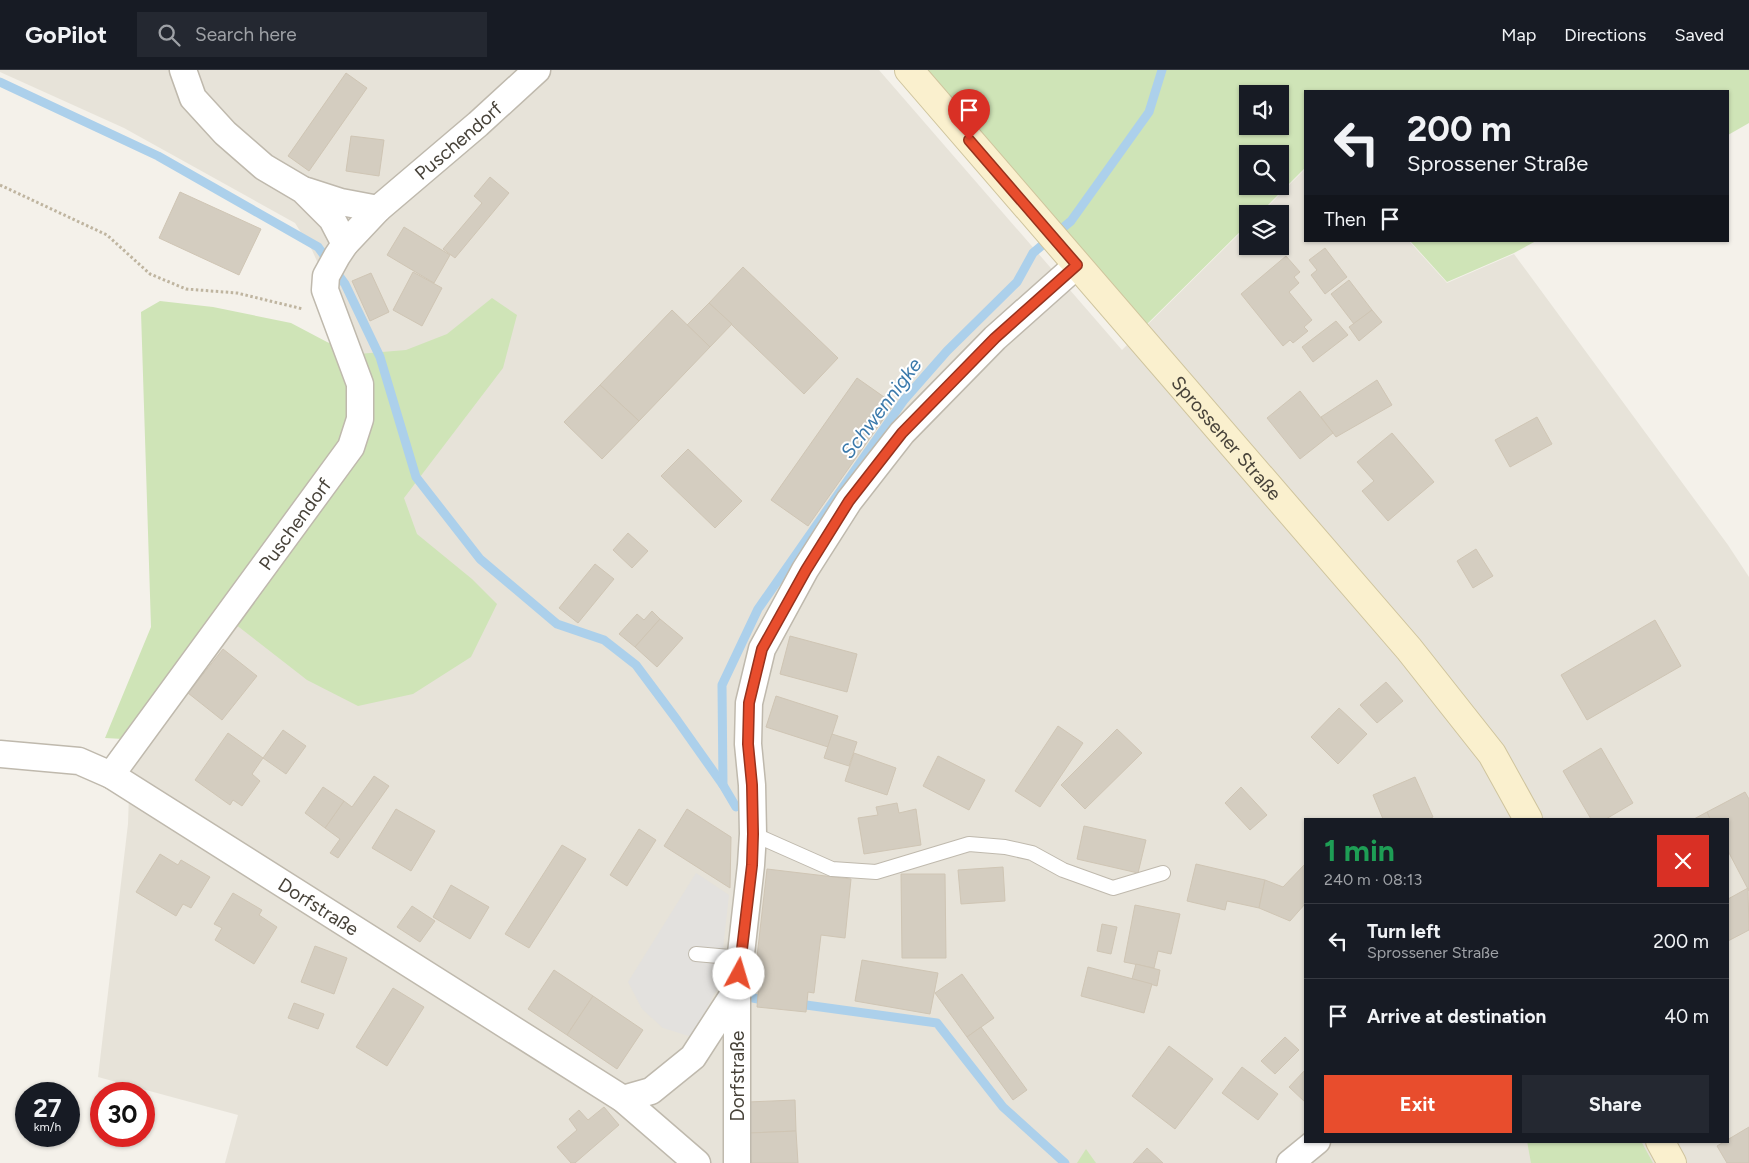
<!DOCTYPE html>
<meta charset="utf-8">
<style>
:root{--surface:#171b24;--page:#242831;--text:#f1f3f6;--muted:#9ea1a6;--line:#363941;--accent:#e84d2d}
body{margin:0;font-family:Figtree,sans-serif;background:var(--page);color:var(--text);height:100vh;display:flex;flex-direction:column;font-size:19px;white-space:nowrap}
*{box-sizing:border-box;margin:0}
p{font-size:16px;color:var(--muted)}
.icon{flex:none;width:28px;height:28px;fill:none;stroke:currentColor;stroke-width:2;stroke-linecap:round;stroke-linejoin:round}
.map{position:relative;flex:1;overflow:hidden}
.details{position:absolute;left:1304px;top:748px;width:425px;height:325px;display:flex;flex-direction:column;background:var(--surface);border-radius:0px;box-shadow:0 1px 4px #0004}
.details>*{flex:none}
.banner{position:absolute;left:1304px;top:20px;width:425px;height:152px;border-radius:0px;box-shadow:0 1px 4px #0004;background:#171b24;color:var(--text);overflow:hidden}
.tools{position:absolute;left:1239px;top:15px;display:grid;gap:10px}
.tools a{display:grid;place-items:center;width:50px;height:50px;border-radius:0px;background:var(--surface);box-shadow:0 1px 4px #0004;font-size:25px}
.speed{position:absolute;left:15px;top:1012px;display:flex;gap:10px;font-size:25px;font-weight:700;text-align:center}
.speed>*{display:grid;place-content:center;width:65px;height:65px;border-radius:50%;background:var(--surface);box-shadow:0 1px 4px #0004;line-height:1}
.speed small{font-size:12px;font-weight:400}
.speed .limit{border:8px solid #d22;background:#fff;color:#111}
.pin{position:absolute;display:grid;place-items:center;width:42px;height:42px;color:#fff;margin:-51px -21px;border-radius:50% 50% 50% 0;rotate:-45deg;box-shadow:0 0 5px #0007}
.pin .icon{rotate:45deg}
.me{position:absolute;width:55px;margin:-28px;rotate:6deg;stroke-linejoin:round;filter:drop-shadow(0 0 4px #0008)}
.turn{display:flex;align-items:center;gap:18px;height:105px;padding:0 20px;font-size:22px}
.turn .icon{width:65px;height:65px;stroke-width:2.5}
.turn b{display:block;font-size:35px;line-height:42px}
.then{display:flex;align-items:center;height:48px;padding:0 20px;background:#0003;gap:10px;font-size:19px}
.round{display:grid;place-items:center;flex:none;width:52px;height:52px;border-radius:0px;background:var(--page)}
.headline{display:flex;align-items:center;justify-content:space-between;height:85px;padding:0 20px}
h1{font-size:30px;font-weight:700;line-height:38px;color:#1e9e55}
.primary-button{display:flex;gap:10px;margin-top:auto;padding:10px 20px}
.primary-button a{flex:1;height:58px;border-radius:0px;background:var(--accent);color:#fff;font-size:20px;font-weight:700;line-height:58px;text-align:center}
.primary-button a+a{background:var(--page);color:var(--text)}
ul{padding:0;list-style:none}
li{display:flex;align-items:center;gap:15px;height:75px;padding:0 20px;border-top:1px solid var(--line)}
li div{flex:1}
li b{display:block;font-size:19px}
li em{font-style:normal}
header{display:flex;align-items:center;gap:30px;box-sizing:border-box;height:70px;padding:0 25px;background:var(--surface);border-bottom:1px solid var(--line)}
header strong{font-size:24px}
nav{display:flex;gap:28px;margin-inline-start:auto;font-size:18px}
.search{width:350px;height:45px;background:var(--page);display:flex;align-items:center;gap:12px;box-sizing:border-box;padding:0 18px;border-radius:0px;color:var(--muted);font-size:19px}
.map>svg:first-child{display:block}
</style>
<header>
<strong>GoPilot</strong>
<div class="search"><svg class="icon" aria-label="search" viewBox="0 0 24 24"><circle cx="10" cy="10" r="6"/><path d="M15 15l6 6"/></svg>Search here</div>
<nav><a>Map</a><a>Directions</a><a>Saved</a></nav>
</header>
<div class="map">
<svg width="1749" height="1093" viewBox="0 0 1749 1093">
<rect width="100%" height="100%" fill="#f4f1ea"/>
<path fill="#e7e3d9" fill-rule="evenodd" d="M0,0H879L1122,280L1247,156L1248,176H1280V144H1260L1305,99V171H1409L1447,213L1514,184L1728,475L1749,507V1093H225L238,1045L98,1007L128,754L130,694L373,317L312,180L295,153L124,58L0,2ZM1305,749H1728V1071H1305Z"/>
<g fill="#cfe4b7" fill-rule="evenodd">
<path d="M910,0H1749V53L1728,65V21H1305V98L1259,144H1248L1247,155L1138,263ZM1248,24H1280V56H1248ZM1248,84H1280V116H1248Z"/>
<polygon points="1410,171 1536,171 1514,183 1447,212"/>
<polygon points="492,228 517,245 503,298 404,428 417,464 472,509 497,534 471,587 413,624 358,636 307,610 235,554 219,535 123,669 105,668 151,557 141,242 160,231 213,237 291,253 327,272 358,284 406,280 447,264"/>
<polygon points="1527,1071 1641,1071 1653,1093 1531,1093"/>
<polygon points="1086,1079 1096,1093 1077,1093"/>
</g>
<polygon fill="#e3e1de" points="696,803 729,825 719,915 692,967 663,958 642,939 628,912"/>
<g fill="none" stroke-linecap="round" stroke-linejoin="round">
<g stroke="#acd0eb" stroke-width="9">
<polyline points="0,12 158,86 318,177 345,214 380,287 416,407 480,489 557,554 604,570 636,595 677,650 723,715"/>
<polyline points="736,737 723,715 722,615 758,539 904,330 947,281 1017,212 1033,183 1071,151 1149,42 1162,0"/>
<polyline points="749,920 748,927 758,929"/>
<polyline points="806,935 937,953 1003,1037 1065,1093"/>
</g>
</g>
<g fill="#d4cdc0" stroke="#cfc5b4">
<polygon points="346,3 367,18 309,101 288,86"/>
<polygon points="351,66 384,70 379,106 346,101"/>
<polygon points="490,107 509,123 455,188 443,179 482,133 474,126"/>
<polygon points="180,122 261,159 239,205 159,168"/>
<polygon points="404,157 450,185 434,213 387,185"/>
<polygon points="1325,178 1347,207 1325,224 1311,205 1317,200 1309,190"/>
<polygon points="1286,186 1300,202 1294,207 1299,213 1289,222 1312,250 1304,257 1308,261 1293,273 1290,270 1283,276 1241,224"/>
<polygon points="743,197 838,288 804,324 709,233"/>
<polygon points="413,202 442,218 422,256 393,240"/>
<polygon points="371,203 389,242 370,251 352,211"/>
<polygon points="1349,210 1372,240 1354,254 1331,224"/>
<polygon points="709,233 732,254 710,277 687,255"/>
<polygon points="672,240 710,277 639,351 600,315"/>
<polygon points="1372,240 1382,252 1359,271 1349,257"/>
<polygon points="1336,251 1348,265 1313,292 1302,277"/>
<polygon points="857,308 894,334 808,456 771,430"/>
<polygon points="1377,310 1392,335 1336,367 1321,347"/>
<polygon points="600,315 639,351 602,389 564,352"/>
<polygon points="1300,321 1333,363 1300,389 1267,348"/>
<polygon points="1537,347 1552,374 1510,397 1495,370"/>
<polygon points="1392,363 1434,412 1388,451 1362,421 1374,411 1357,392"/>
<polygon points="688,379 742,431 715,458 661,406"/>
<polygon points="628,463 648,481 632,498 613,480"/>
<polygon points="1476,479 1493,506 1473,518 1457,491"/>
<polygon points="595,494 614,509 578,553 559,538"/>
<polygon points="652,541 660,549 635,577 619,564 637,544 644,550"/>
<polygon points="660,549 683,568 657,597 635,577"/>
<polygon points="1655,550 1681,596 1587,650 1561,605"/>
<polygon points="790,566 857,584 847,622 780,604"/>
<polygon points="223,579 257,606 222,650 188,623"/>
<polygon points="1386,612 1403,631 1377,653 1360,635"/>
<polygon points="776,626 838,646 828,677 766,657"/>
<polygon points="1339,638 1367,664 1338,694 1311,667"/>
<polygon points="1058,656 1083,673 1040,737 1015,721"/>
<polygon points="1117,659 1142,683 1085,739 1061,715"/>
<polygon points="283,660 306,676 286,704 263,688"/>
<polygon points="228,663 263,688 252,704 260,711 242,736 233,730 230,735 195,710"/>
<polygon points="832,664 857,672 849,696 824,688"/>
<polygon points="1601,678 1633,733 1606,749 1591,749 1563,701"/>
<polygon points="854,683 896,698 887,725 845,711"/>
<polygon points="938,686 985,710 969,740 923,716"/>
<polygon points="374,706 389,716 338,788 330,783 340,769 325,758 344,731 352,737"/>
<polygon points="1415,707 1433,747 1429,749 1383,749 1373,725"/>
<polygon points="323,717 344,731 325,758 305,743"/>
<polygon points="1241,717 1267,745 1250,760 1225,733"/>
<polygon points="1745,722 1749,729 1749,821 1728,781 1728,749 1710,749 1707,742"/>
<polygon points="897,733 899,743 916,739 921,775 864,784 858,748 878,745 876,737"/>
<polygon points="396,739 435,761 411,801 372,778"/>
<polygon points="687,739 731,767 730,818 664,776"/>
<polygon points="1707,742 1710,749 1694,749"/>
<polygon points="1084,756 1146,770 1138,803 1077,789"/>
<polygon points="639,759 656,770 627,816 610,805"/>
<polygon points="562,775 586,789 529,878 505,864"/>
<polygon points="160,784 178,795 181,790 210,807 191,838 183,834 176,846 136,822"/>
<polygon points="1196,794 1265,810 1259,838 1227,831 1225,840 1187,831"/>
<polygon points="1305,794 1305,834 1290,851 1259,838 1265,810 1283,817"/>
<polygon points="1003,797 1005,831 961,834 958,800"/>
<polygon points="767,799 851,809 845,868 821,865 814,923 808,922 806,942 757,937 759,913 754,913"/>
<polygon points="901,804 945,804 946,888 902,888"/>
<polygon points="451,815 489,837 470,869 433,847"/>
<polygon points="1748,818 1749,860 1728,871 1728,829"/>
<polygon points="233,823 262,840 259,845 277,857 254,894 215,870 222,858 214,854"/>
<polygon points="1135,835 1180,844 1171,884 1158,881 1154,898 1124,892"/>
<polygon points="412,836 435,851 420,872 397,857"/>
<polygon points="1102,854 1117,857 1111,884 1097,881"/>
<polygon points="315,876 347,888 334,924 301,912"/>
<polygon points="862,890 938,903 930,944 855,931"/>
<polygon points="1136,894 1160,900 1157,916 1132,909"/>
<polygon points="1088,897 1152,914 1144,943 1081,926"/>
<polygon points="554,900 593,926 567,965 528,939"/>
<polygon points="962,904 994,948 967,967 935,923"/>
<polygon points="393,918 424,937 387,996 356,977"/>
<polygon points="593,926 643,960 617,999 567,965"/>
<polygon points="294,933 324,944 318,959 288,948"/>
<polygon points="981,957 1027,1020 1013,1030 967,967"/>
<polygon points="1285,967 1299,980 1275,1004 1261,991"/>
<polygon points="1169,976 1213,1009 1175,1059 1132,1026"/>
<polygon points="1242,997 1278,1024 1258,1050 1222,1023"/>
<polygon points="1305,1000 1305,1032 1289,1017"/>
<polygon points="795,1030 796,1061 750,1063 748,1032"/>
<polygon points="604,1037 619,1055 575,1093 571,1093 557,1077 577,1060 569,1049 579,1040 588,1050"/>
<polygon points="1749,1057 1749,1093 1727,1093 1717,1076"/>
<polygon points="796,1061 798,1093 751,1093 750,1063"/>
<polygon points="1147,1078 1163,1093 1133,1093"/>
</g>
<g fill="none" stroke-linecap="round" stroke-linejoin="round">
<g stroke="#bfb9ad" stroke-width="16">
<g id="lane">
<polyline points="753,764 832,799 876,802 969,774 1005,777 1032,783 1063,800 1113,818 1163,803"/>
<polyline points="696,884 741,888"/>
</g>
</g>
<g stroke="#bfb9ad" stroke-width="29">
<g id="street">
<polyline points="183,0 193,28 225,63 264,97 303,120 332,149 345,174"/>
<polyline points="307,121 341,132 378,139"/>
<path id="s1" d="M0,684L79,691L111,705L623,1029L697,1093"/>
<path id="s2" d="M111,705L351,377L360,349V314L325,220L326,206L337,186L345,174L378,139L478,54L537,0"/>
<polyline points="623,1029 651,1021 693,987 737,919 751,795 753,764 752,715 748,674 749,633 762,579 805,500 849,431 902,363 995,268 1077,195"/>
<polyline points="737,1093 737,919"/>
<polyline points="1290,1093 1317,1071"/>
</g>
</g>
<g stroke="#cfc49d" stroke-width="30">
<g id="secondary">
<path id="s3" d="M909,0L1409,579L1492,684L1528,749"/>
<polyline points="1660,1071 1672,1093"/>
</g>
</g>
<polyline stroke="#bfb5a0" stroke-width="3" stroke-dasharray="2.5 2.5" stroke-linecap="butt" points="0,115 107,165 150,204 186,219 237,223 303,239"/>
<use href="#lane" stroke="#fff" stroke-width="14"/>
<use href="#street" stroke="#fff" stroke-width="26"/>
<use href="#secondary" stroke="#faf0ce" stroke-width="28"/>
</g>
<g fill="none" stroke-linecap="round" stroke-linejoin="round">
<g stroke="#97321d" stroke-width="12">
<polyline id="route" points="739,904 752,795 753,764 752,715 748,674 749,633 762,579 806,500 849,431 902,363 995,268 1077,195 969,70"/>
</g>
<use href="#route" stroke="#e84d2d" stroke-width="9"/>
</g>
<g text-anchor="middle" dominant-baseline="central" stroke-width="4" stroke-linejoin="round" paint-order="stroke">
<g font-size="19" fill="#474239" stroke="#fff">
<text stroke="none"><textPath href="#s2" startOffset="776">Puschendorf</textPath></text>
<text stroke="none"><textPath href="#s3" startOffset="486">Sprossener Straße</textPath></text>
<text stroke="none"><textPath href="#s2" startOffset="311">Puschendorf</textPath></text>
<text stroke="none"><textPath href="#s1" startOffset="360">Dorfstraße</textPath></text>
<text transform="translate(737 1006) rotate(-90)">Dorfstraße</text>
</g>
<g font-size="20" font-style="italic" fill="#3a79ab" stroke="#fff">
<text transform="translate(881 338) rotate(-53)">Schwennigke</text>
</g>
</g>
</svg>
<div class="tools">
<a><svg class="icon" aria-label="sound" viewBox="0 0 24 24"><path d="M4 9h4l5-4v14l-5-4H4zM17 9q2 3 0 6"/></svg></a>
<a><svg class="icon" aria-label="search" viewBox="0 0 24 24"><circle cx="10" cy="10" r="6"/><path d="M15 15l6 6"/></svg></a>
<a><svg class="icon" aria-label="layers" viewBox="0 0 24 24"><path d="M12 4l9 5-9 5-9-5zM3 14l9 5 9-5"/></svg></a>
</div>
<div class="speed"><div>27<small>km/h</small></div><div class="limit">30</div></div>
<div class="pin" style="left:969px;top:70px;background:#d93025"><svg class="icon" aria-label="arrive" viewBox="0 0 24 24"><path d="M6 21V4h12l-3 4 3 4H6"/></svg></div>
<svg class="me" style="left:739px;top:904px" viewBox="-20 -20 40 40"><circle r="19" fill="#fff"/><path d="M0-13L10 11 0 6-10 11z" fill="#e84d2d"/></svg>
<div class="banner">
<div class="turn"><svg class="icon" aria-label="left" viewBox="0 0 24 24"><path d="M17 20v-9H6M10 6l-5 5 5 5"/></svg><div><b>200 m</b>Sprossener Straße</div></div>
<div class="then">Then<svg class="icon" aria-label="arrive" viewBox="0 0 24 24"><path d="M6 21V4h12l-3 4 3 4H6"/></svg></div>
</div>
<section class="details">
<div class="headline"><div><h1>1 min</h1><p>240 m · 08:13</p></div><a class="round" style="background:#d93025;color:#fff"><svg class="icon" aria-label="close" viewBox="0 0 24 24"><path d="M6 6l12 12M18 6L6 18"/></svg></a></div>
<ul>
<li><svg class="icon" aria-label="left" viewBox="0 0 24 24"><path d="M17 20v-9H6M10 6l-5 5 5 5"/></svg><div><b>Turn left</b><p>Sprossener Straße</p></div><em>200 m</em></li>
<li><svg class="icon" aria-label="arrive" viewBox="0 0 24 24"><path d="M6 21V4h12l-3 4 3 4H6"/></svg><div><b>Arrive at destination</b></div><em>40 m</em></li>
</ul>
<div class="primary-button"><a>Exit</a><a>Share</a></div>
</section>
</div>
